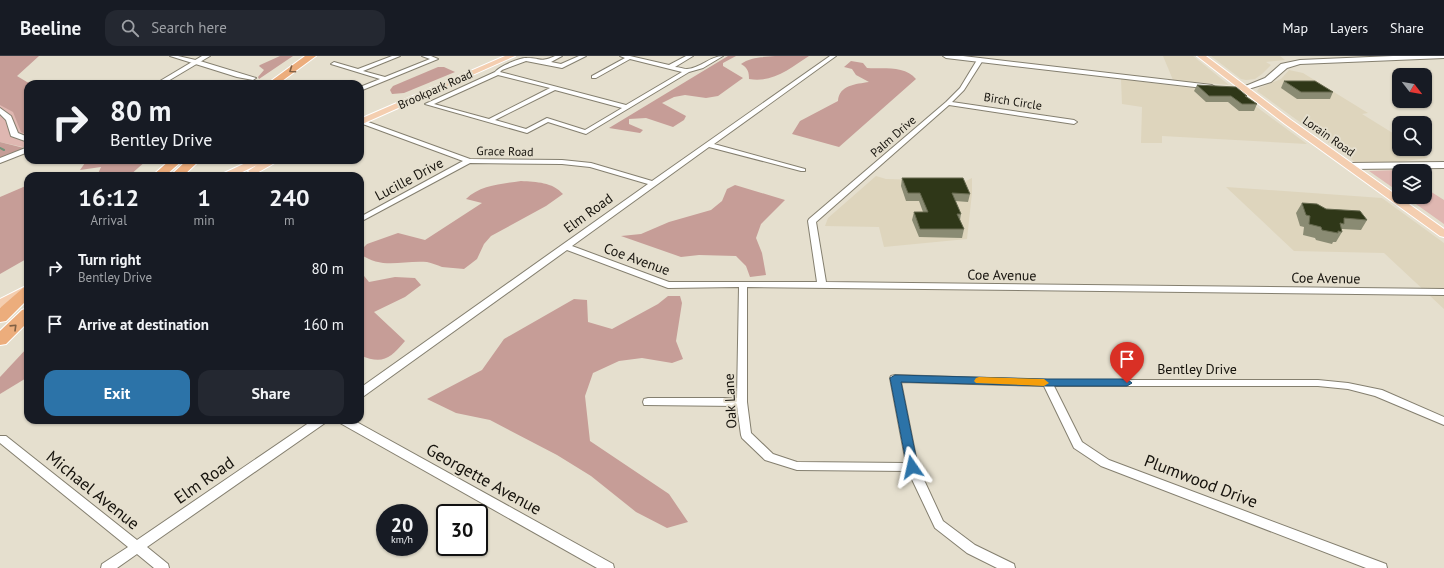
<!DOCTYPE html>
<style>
:root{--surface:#171b24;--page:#242831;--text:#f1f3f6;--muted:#9ea1a6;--line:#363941;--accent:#2c73a8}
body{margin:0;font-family:"PT Sans",sans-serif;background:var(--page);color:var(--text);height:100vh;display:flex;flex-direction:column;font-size:15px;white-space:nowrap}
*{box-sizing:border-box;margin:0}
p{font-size:13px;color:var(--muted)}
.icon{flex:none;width:22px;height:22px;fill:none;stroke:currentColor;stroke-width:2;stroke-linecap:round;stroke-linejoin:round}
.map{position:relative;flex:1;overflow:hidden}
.drawer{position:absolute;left:24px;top:116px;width:340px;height:252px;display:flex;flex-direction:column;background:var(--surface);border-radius:12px;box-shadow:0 1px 3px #0004}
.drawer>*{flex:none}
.guide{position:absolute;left:24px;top:24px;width:340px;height:84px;border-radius:12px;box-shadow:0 1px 3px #0004;background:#171b24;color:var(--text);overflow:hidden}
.needle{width:26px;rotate:121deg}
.buttons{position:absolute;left:1392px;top:12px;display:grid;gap:8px}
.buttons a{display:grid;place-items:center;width:40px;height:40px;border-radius:8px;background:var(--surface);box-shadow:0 1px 3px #0004;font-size:20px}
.speed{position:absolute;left:376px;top:448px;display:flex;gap:8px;font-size:20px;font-weight:700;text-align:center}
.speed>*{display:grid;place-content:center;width:52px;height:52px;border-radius:50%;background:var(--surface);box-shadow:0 1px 3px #0004;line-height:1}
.speed small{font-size:10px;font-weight:400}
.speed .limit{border:2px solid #111;border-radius:6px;background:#fff;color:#111}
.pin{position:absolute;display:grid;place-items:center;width:34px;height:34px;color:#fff;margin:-41px -17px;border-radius:50% 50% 50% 0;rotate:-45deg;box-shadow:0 0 4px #0007}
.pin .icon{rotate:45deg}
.me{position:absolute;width:44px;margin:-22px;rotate:349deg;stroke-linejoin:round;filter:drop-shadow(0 0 3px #0008)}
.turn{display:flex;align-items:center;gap:14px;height:84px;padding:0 20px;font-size:18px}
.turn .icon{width:52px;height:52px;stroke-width:2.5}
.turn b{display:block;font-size:28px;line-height:34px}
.eta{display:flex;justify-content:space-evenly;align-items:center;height:68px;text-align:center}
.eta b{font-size:24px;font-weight:700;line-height:28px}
.cta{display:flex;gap:8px;margin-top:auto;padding:8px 20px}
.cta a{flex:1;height:46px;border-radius:12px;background:var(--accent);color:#fff;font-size:16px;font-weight:700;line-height:46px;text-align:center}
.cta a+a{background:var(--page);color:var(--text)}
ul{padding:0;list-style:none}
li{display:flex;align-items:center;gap:12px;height:56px;padding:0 20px}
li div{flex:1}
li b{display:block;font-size:15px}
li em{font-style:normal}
header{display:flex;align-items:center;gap:24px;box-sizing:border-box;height:56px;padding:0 20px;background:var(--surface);border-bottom:1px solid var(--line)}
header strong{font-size:19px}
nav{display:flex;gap:22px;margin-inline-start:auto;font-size:14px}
.search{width:280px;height:36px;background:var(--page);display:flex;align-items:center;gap:10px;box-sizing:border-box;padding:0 14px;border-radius:12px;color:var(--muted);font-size:15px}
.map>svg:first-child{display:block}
</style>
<header>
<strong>Beeline</strong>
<div class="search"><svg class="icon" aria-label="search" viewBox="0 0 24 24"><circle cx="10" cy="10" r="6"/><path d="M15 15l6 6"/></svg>Search here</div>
<nav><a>Map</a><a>Layers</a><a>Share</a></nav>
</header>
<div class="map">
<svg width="1444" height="512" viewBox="0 0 1444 512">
<rect width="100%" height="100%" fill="#e5dfce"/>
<g fill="#ded5bd">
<polygon points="1163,0 1193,0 1229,29 1173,24"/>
<polygon points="1211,0 1280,0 1285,4 1266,6 1271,9 1262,18 1255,23 1246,24 1241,23"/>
<polygon points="1289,14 1303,17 1368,57 1362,58 1396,79 1393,80 1399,84 1399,93 1414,93 1428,102 1397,106 1355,106 1257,35 1259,32 1281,23"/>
<polygon points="1121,23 1239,38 1307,88 1162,80 1162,87 1141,87 1142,51 1122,48"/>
<polygon points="876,120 886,123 926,124 960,128 972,122 972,137 967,183 884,191 879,171 825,170 828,162"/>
<polygon points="1226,131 1382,142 1444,187 1444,253 1384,197 1294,195"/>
</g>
<g fill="#dfb7b1">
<polygon points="0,0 8,25 28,35 27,92 0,86"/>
<polygon points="1399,114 1399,136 1369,115"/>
<polygon points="1425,132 1444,144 1444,168 1406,141 1425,141"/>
</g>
<g fill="#c69d97">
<polygon points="0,0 39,0 17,20 27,26 35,28 28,28 28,79 21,76 13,56 0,49"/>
<polygon points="280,0 293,0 259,23 258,21 264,14 259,10 260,9"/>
<polygon points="728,0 736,0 723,7 723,10 743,22 718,40 706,42 685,39 674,41 662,47 686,60 684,64 673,71 646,62 629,63 629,68 643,74 640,77 609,72"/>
<path d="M775,0H809C790,12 774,27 749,23C749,16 748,12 741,8C750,1 764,1 775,0Z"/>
<path d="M851,5L863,7L867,12C883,13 905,9 916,23L839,91L792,78L800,65L838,45C839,29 856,28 869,26L856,19L852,13L844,11Z"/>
<polygon points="438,11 444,11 455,16 404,37 392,38 390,34 393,30"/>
<polygon points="0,86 24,92 0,102"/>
<polygon points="95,104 147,104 129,120 97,120 101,111 80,114 85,107"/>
<path d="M521,125C537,126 552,126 563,138L546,150L491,180L484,188L477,203L464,213C457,212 449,212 442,211C437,209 432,207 427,206C402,204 383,214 360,198V195L367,188L398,177L425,184L482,147L466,143C480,129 502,128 521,125Z"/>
<polygon points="28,129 28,202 0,218 0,141"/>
<polygon points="735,129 785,144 761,168 756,182 762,197 766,219 750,221 746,210 736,200 699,199 681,201 621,180 641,178 669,166 711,154 722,145 727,133"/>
<path d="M360,215L369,226L395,221L415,222L421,229L405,241L374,256L405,285C390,303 382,309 360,299Z"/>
<polygon points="668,240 680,240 682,247 676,285 683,303 672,307 642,302 619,305 593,317 585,340 590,385 669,438 688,466 667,472 636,456 591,420 557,399 490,364 456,357 427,343 482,314 504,283 574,243 587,244 588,266 612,273 658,248"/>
<polygon points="28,291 28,321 0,338 0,321"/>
</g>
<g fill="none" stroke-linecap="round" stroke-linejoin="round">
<polyline stroke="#729279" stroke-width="2" points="0,92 4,94"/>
<g stroke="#847f6f" stroke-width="2">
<g id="minor">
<polygon points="170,0 178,0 200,5 256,22 253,24 237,21"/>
<polygon points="392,0 400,0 363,15 385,21 430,3 422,0 431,0 438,3 360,35 360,31 380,23 331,8 334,6 358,13"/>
<path d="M555,0H562L551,6L561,8L579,0H586L562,12L526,5L502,14L500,16L626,49L682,16L630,3L596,22H592V20L625,2L620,0H630L669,9L686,0H693L675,11C679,11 684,13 687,13C701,12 710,0 723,0L703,12L689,16L586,78L548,66L527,77L425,48L495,16C499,11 520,1 527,2C541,2 540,7 555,0ZM498,19L550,32L489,63L434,48ZM555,34L622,52L585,74L547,62L526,73L495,64Z"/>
<polygon points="830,0 836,0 714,88 805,113 805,115 801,115 709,91 572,190 669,226 817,226 808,165 809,163 946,46 960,32 977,4 980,2 983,4 964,34 952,46 1074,64 1077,66 1074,68 949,49 816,166 826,226 1444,233 1444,239 747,231 747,346 751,377 773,398 797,406 906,407 890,322 891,320 895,319 1047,324 1318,324 1348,327 1382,334 1444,361 1444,369 1375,340 1348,333 1318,330 1054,330 1082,386 1109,404 1386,508 1387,512 1366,512 1101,410 1074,392 1044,330 901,326 918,411 943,465 975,489 1014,508 1015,512 997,512 967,497 935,472 908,415 797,414 765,404 742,382 741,379 737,350 644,349 643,346 644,343 648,342 737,342 739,231 668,232 567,194 364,340 360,341 360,332 648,128 590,111 562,108 470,107 360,166 360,161 463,105 360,67 360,63 470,103 562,104 591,107 652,125"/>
<polygon points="313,364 326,364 325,367 147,491 168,508 169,512 154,512 137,498 117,512 101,512 102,508 128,491 0,387 0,380 6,380 137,484"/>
<polygon points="339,364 353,364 613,508 614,512 597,512 340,367"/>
</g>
</g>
<g stroke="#847f6f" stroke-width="2">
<g id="tertiary">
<polygon points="202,0 210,0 163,28 155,28"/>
<polygon points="943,0 963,0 1212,29 1215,31 1212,33 946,2"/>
<polygon points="0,52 11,60 18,77 28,81 28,86 11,80 6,64 0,58"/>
<polygon points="28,91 28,96 0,107 0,102"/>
<polygon points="1444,106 1444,112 1350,113 1346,110 1350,107"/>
</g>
</g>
<g stroke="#847f6f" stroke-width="2">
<polygon id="secondary" points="1393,0 1444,0 1444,2 1300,8 1287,12 1271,26 1242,35 1238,33 1265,22 1281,8 1300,4"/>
</g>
<g stroke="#fff" stroke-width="2">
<g id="primary">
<polygon points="505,0 515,0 360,69 360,63"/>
<polygon points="1197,0 1206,0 1291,64 1444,173 1444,181 1440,180 1285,68"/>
<polygon points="252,104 265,104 264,106 267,104 280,104 257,117 253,118 248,115 257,109 234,120 221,120 222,118"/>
<polygon points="28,229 28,238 0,252 0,243"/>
</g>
</g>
<g stroke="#fff" stroke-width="2">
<g id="motorway">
<polygon points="305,0 316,0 278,28 267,28"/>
<polygon points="170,104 183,104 165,120 152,120"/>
<polygon points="187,104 200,104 183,120 170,120"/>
<polygon points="28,230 28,243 6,265 0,266 0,252 23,232"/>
<polygon points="28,252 28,266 6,288 0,289 0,275 22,254"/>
</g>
</g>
<use href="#minor" fill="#fff" fill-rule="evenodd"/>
<use href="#tertiary" fill="#fff" fill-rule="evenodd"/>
<use href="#secondary" fill="#fff" fill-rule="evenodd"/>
<use href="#primary" fill="#f4ceb0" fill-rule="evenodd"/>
<use href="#motorway" fill="#ecad7c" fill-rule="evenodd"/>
</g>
<g fill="#8a8b73">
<polygon points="1284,25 1333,36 1330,43 1297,43 1281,32"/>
<polygon points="1197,29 1247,40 1247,41 1257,48 1254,55 1239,55 1228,46 1206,46 1194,35"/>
<polygon points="902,122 970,138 968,146 955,145 961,158 960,164 964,173 962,182 919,181 912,164 914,156 923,156 919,145 906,145 901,130"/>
<polygon points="1302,147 1326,153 1367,164 1361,174 1342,173 1342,176 1336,186 1333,186 1332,188 1316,184 1315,182 1303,179 1304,171 1300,170 1296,157"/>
</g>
<g fill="#2f3718" stroke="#66694f">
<polygon points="1284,25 1315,25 1333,36 1301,36"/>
<polygon points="1197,29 1236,31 1247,40 1245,40 1257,48 1242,48 1231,40 1209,40"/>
<polygon points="902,122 963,122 970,138 952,137 961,158 957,158 964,173 920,173 914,156 928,156 920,137 908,137"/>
<polygon points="1302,147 1317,148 1326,153 1360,155 1367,164 1344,162 1344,168 1340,167 1342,176 1338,175 1338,177 1322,174 1321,171 1309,168 1310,160 1306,159"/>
</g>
<defs><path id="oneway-chevron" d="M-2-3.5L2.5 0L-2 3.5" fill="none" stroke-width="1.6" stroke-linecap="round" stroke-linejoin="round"/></defs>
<g stroke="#816044">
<use href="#oneway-chevron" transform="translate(292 14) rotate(145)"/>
<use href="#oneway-chevron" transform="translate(14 271) rotate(-44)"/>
</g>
<polygon fill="#2c73a8" stroke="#1d4b6d" points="895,319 1047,323 1127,323 1132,327 1127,330 1047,330 901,326 918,411 917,414 912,416 908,414 907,411 890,322"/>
<polygon fill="#f59e0b" points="979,321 1044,323 1049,327 1044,330 976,327 974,325 976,322"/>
<g text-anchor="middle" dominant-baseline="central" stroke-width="4" stroke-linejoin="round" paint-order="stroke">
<g font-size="12" fill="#16130d" stroke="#e5dfce">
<text transform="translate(435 33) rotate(-24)">Brookpark Road</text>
<text transform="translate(1013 45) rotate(9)">Birch Circle</text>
<text transform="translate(893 80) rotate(-41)">Palm Drive</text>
<text transform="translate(1329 80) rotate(35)">Lorain Road</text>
<text transform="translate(505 95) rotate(1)">Grace Road</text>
</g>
<g font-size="14" fill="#16130d" stroke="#e5dfce">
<text transform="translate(409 123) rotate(-28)">Lucille Drive</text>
<text transform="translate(588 157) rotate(-36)">Elm Road</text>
<text transform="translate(637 203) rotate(20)">Coe Avenue</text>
<text transform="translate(1002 219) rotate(1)">Coe Avenue</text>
<text transform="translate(1326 222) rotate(1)">Coe Avenue</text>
<text x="1197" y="313">Bentley Drive</text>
<text transform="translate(730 345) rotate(-93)">Oak Lane</text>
</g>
<g font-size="17" fill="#16130d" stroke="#e5dfce">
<text transform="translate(484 423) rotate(29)">Georgette Avenue</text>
<text transform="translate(204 424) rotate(-35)">Elm Road</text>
<text transform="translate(1201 425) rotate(21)">Plumwood Drive</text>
<text transform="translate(93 434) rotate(39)">Michael Avenue</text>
</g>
</g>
</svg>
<div class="buttons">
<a><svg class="needle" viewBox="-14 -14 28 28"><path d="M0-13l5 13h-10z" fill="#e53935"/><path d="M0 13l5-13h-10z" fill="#9ea1a6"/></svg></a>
<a><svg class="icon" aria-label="search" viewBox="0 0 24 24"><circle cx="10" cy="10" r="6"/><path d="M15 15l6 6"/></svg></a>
<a><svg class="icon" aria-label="layers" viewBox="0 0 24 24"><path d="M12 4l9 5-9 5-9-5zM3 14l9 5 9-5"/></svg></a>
</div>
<div class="speed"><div>20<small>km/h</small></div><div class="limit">30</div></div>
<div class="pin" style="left:1127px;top:327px;background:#d93025"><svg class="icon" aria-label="arrive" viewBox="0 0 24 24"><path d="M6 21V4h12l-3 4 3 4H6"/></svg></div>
<svg class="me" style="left:912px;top:411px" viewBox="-20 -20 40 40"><path d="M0-17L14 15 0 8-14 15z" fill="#2c73a8" stroke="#fff" stroke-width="4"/></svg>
<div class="guide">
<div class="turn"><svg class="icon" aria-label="right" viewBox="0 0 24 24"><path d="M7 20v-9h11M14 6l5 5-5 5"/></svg><div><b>80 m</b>Bentley Drive</div></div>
</div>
<section class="drawer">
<div class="eta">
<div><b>16:12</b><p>Arrival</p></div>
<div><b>1</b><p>min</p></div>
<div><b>240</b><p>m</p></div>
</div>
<ul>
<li><svg class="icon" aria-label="right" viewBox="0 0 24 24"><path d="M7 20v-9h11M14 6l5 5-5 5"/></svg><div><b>Turn right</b><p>Bentley Drive</p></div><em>80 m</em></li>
<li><svg class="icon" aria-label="arrive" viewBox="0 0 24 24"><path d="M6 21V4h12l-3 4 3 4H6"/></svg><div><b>Arrive at destination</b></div><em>160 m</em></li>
</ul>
<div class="cta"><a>Exit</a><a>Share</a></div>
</section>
</div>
